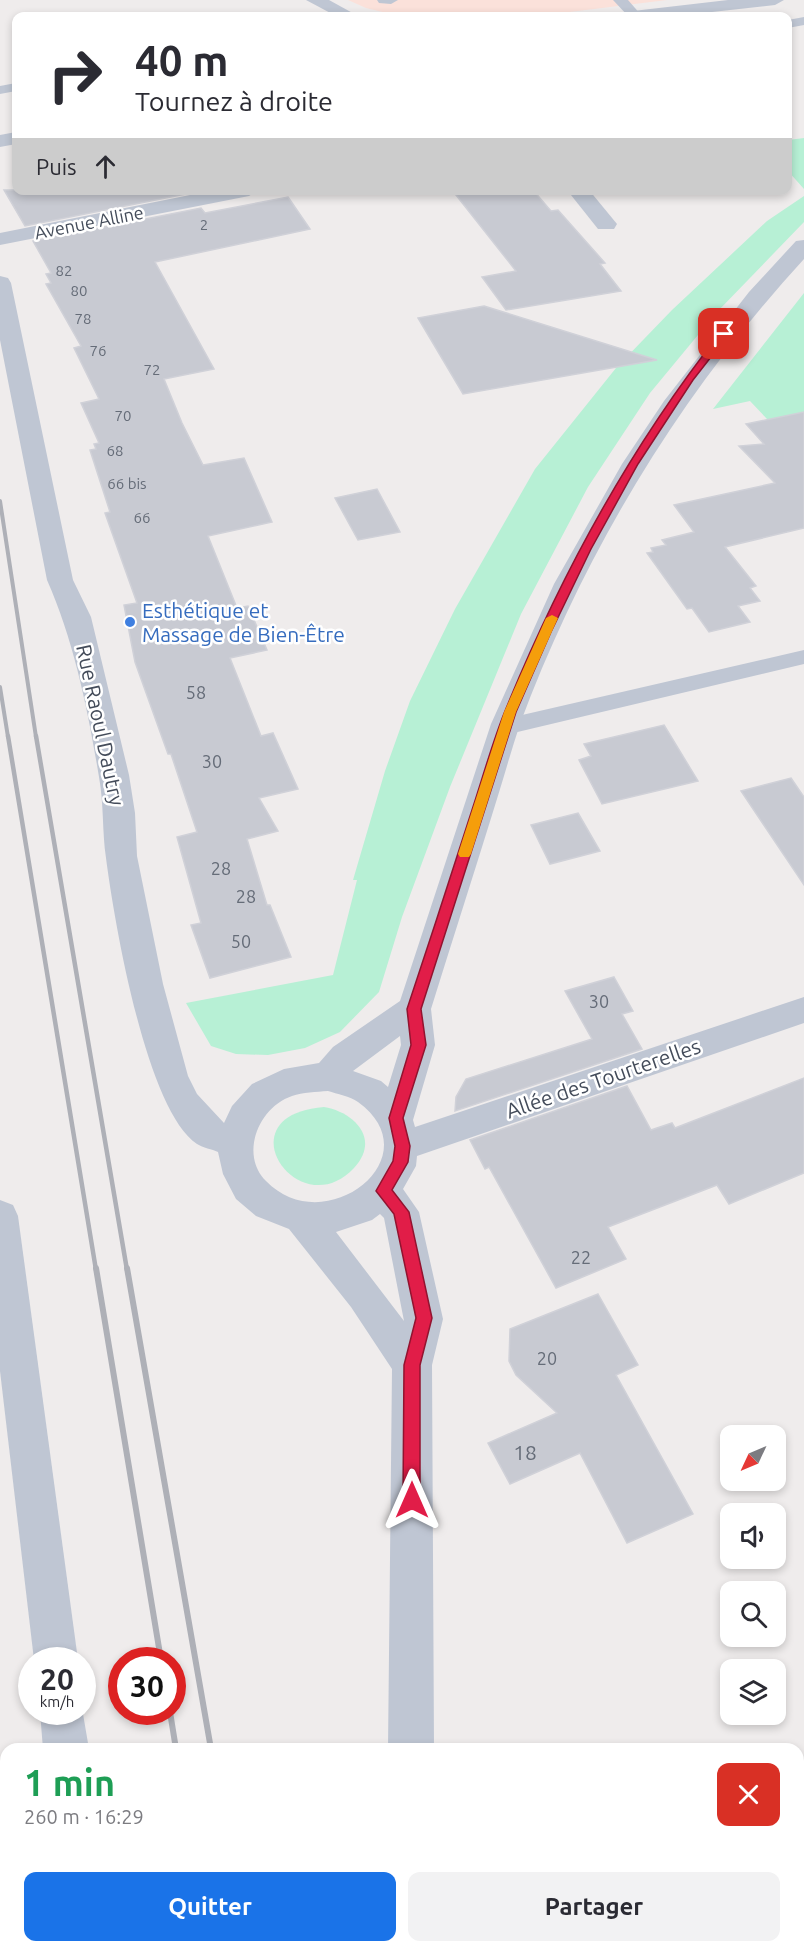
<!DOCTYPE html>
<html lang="fr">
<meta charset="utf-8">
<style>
:root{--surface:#fff;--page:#f2f2f3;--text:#2b2b33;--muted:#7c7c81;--accent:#1a73e8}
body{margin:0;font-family:Ubuntu,sans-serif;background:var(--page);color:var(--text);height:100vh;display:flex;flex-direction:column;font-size:22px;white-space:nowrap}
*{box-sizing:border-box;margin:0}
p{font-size:20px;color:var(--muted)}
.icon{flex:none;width:33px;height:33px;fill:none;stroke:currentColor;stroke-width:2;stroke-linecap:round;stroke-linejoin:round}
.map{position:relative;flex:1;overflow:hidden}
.details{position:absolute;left:0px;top:1743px;width:804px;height:210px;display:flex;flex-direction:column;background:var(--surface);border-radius:18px 18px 0 0;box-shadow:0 3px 9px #0003}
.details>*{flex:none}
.top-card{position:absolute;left:12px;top:12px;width:780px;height:183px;border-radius:12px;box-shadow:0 3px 9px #0003;background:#fff;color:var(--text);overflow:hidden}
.needle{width:39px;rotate:226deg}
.tools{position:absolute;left:720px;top:1425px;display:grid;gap:12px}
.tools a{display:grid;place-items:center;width:66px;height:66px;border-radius:12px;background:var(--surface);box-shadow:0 3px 9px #0003;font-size:30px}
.speed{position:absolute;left:18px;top:1647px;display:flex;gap:12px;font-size:30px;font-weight:700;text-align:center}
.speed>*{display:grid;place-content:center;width:78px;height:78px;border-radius:50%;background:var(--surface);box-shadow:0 3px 9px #0003;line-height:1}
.speed small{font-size:15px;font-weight:400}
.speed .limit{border:9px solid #d22;background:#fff;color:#111}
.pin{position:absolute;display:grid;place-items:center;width:51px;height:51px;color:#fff;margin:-26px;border-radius:12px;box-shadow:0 3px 9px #0006}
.me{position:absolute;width:66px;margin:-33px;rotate:0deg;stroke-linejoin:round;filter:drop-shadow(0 0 4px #0008)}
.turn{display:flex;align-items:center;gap:21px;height:126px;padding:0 24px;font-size:27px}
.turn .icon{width:78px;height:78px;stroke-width:2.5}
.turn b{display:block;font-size:42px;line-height:51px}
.then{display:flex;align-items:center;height:57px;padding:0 24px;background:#0003;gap:12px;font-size:22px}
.round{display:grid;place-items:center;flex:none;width:63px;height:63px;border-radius:12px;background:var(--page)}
.head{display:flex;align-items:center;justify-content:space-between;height:102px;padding:0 24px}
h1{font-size:36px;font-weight:700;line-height:45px;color:#1e9e55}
.button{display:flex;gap:12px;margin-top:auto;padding:12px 24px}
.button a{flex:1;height:69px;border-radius:12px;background:var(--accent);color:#fff;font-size:24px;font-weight:700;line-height:69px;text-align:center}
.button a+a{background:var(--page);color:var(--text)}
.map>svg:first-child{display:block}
</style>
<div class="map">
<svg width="804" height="1953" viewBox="0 0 804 1953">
<rect width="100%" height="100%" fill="#efecec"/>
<polygon fill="#fbe1da" points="348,0 667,0 537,16 399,16 366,8"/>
<g fill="#b7f0d5">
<polygon points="804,138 804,189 788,171 788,140"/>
<polygon points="804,196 804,222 717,312 650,393 588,487 521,614 450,787 402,917 379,992 340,1032 305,1048 268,1055 236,1054 211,1046 186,1003 333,975 357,880 353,880 385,771 410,701 455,609 535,469 616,368 672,310 767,221"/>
<polygon points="804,293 804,458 750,401 713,409"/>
<path d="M324,1107C354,1112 381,1139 354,1168C299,1227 221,1115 324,1107Z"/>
</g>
<g fill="#c8cad2" stroke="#d0d1d8" stroke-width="1.5">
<polygon points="4,190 189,190 191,193 25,226"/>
<polygon points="452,190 533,190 551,211 558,210 605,263 600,264 621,291 506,310 482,277 516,271"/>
<polygon points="288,197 310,229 155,262 214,369 164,379 182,423 203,465 244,458 272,522 208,536 237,608 248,606 267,650 230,658 261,736 273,733 298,789 259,798 278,831 247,839 267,905 270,905 291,957 210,978 191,925 201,923 177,837 197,832 171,754 168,754 135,662 124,605 137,603 105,513 110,512 90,450 96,449 94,444 99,443 81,403 99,399 74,348 81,346 46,284 51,283 46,274 51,273 33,241 201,208 205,213"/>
<polygon points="484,306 657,360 463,394 418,318"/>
<polygon points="804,412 804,528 725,547 756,586 750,588 760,601 738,606 750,622 709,632 692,608 687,609 647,553 653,552 651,548 666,545 662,540 694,532 674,505 775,483 739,446 764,444 746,424"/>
<polygon points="377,489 400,532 358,540 335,498"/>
<polygon points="664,725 698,781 602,804 579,760 591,756 584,744"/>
<polygon points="791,778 804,797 804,885 741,791"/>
<polygon points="578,813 600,851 550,864 531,825"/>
<polygon points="614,977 633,1011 622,1014 642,1049 455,1111 456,1097 466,1079 592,1039 565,991"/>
<polygon points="804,1078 804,1173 729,1204 717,1185 608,1227 626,1259 556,1288 489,1167 485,1169 470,1140 627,1086 651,1130 672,1123 675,1128"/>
<polygon points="598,1294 638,1365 616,1375 693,1514 627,1543 580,1453 510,1484 488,1443 557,1413 516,1375 509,1361 510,1329"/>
</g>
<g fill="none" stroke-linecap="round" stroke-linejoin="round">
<g fill="#bfc6d3" fill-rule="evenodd">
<polygon points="377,0 398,0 391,4 379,3"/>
<polygon points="613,0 628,0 642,16 628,16"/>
<polygon points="804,17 804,25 788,28 788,20"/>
<polygon points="16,83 16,91 0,94 0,86"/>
<polygon points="804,650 804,664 505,735 497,732 494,727 497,722 505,719"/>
</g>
<g fill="#bfc6d3" fill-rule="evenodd">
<polygon points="306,0 329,0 358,16 336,16"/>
<polygon points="728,0 784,0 775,5 676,16 624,16 633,11"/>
<polygon points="16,132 16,144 0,147 0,135"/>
<polygon points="215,190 259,190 249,196 0,245 0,233"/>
<polygon points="567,190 589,190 617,224 614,229 598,229"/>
<path d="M804,240V259C680,394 584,552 520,724C510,754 502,784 492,815C472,880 451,944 431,1009L435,1045L413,1120L415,1127L804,997V1023L417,1156L416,1166L403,1189L419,1212L443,1319L432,1365L434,1749H388L392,1369L351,1307L289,1229L256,1216L236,1199L223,1174L218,1152C212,1149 203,1148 197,1144C146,1110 114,920 106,858C102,831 104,804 99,777C88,710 74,641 47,580L0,340V276L8,278L11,283L73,580L91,617L129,775L135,813L137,856L163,984L188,1076L197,1094L224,1123L232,1106L252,1084L284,1069L319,1063L333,1047L400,1001L491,724L554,584L622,464L664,401L749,292L796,241ZM400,1036L401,1045L388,1087L381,1081L353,1071ZM328,1091C337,1094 350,1096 358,1102C434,1157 325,1242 266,1181C239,1154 259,1107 292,1096C303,1092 316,1092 328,1091ZM380,1214L384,1218L404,1321L336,1232L372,1220Z"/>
<polygon points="0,1200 13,1205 18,1216 78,1660 34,1660 0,1371"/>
<polygon points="82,1708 89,1749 43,1749 40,1712 82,1712"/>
<polygon points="66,1947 114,1947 115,1953 67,1953"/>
<rect x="387" y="1947" width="48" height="6"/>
</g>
<g stroke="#aeb0b7" stroke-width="4">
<polyline points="0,501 36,737"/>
<polyline points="0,687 8,737"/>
</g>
<g stroke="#aeb0b7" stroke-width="4.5">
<polyline points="8,736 96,1270"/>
<polyline points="36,736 127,1270"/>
</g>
<g stroke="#aeb0b7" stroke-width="6">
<polyline points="96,1268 161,1660"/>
<polyline points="127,1268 211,1749"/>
<polyline points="170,1712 176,1749"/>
<polyline points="208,1947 209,1953"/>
<polyline points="245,1947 246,1953"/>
</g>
</g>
<path fill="#e11d48" stroke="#92132f" stroke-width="1.5" d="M721,332L729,334L693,380L638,464L591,549L551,632L516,712L421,1009L426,1045L403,1118L410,1146L408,1162L392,1190L409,1212L432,1318L420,1365V1500L418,1506L412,1509L406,1506L403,1500L404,1365L416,1318L394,1214L376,1191L393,1161L395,1146L389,1118L411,1045L407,1009C429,943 451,876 472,810C483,777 492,743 505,711C560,576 630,447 721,332Z"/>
<polygon fill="#f59e0b" points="552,615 558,618 516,712 471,854 469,857 460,857 458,854 504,712 546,618"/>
<circle fill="#3f7fe0" stroke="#fff" stroke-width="2" cx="130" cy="622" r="6"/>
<g text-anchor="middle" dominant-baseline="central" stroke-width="5" stroke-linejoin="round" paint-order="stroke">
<g font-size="15" fill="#656c78">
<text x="204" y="224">2</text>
<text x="64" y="270">82</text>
<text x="79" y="290">80</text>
<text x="83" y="318">78</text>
<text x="98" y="350">76</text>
<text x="152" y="369">72</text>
<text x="123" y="415">70</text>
<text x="115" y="450">68</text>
<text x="127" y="483">66 bis</text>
<text x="142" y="517">66</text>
</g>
<g font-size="18" fill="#444c5a" stroke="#fff">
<text transform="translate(89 222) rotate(-11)">Avenue Alline</text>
</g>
<g font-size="18" fill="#656c78">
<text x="196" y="692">58</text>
<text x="212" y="761">30</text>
<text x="221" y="868">28</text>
<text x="246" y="896">28</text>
<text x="241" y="941">50</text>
<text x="599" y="1001">30</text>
<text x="581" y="1257">22</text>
<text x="547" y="1358">20</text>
</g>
<g font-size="21" fill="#366cbe" stroke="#fff" text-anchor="start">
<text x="142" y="610">Esthétique et<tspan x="142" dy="24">Massage de Bien-Être</tspan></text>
</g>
<g font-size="21" fill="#444c5a" stroke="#fff">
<text transform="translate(101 725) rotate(78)">Rue Raoul Dautry</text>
<text transform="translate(603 1078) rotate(-19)">Allée des Tourterelles</text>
</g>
<g font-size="21" fill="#656c78">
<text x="525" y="1452">18</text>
</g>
</g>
</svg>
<div class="tools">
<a><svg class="needle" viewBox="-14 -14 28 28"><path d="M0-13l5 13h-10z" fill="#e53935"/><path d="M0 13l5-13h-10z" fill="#7c7c81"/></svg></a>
<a><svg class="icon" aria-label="sound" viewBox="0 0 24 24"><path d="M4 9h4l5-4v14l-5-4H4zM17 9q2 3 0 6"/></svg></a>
<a><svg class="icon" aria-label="search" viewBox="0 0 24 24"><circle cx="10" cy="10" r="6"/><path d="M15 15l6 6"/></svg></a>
<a><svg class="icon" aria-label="layers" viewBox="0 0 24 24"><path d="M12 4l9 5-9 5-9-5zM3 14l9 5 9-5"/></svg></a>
</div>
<div class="speed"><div>20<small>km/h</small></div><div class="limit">30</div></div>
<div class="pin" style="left:724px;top:334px;background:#d93025"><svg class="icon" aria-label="arrive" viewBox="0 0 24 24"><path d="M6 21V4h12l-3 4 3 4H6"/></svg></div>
<svg class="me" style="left:412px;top:1500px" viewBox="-20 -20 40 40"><path d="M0-17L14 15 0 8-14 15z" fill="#e11d48" stroke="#fff" stroke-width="4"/></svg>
<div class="top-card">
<div class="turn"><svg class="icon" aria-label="right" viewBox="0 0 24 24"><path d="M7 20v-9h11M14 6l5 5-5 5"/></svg><div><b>40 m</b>Tournez à droite</div></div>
<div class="then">Puis<svg class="icon" aria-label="ahead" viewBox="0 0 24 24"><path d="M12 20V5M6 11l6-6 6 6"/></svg></div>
</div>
<section class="details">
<div class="head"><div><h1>1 min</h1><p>260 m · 16:29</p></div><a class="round" style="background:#d93025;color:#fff"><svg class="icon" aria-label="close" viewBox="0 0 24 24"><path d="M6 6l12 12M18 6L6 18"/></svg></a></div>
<div class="button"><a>Quitter</a><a>Partager</a></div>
</section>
</div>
